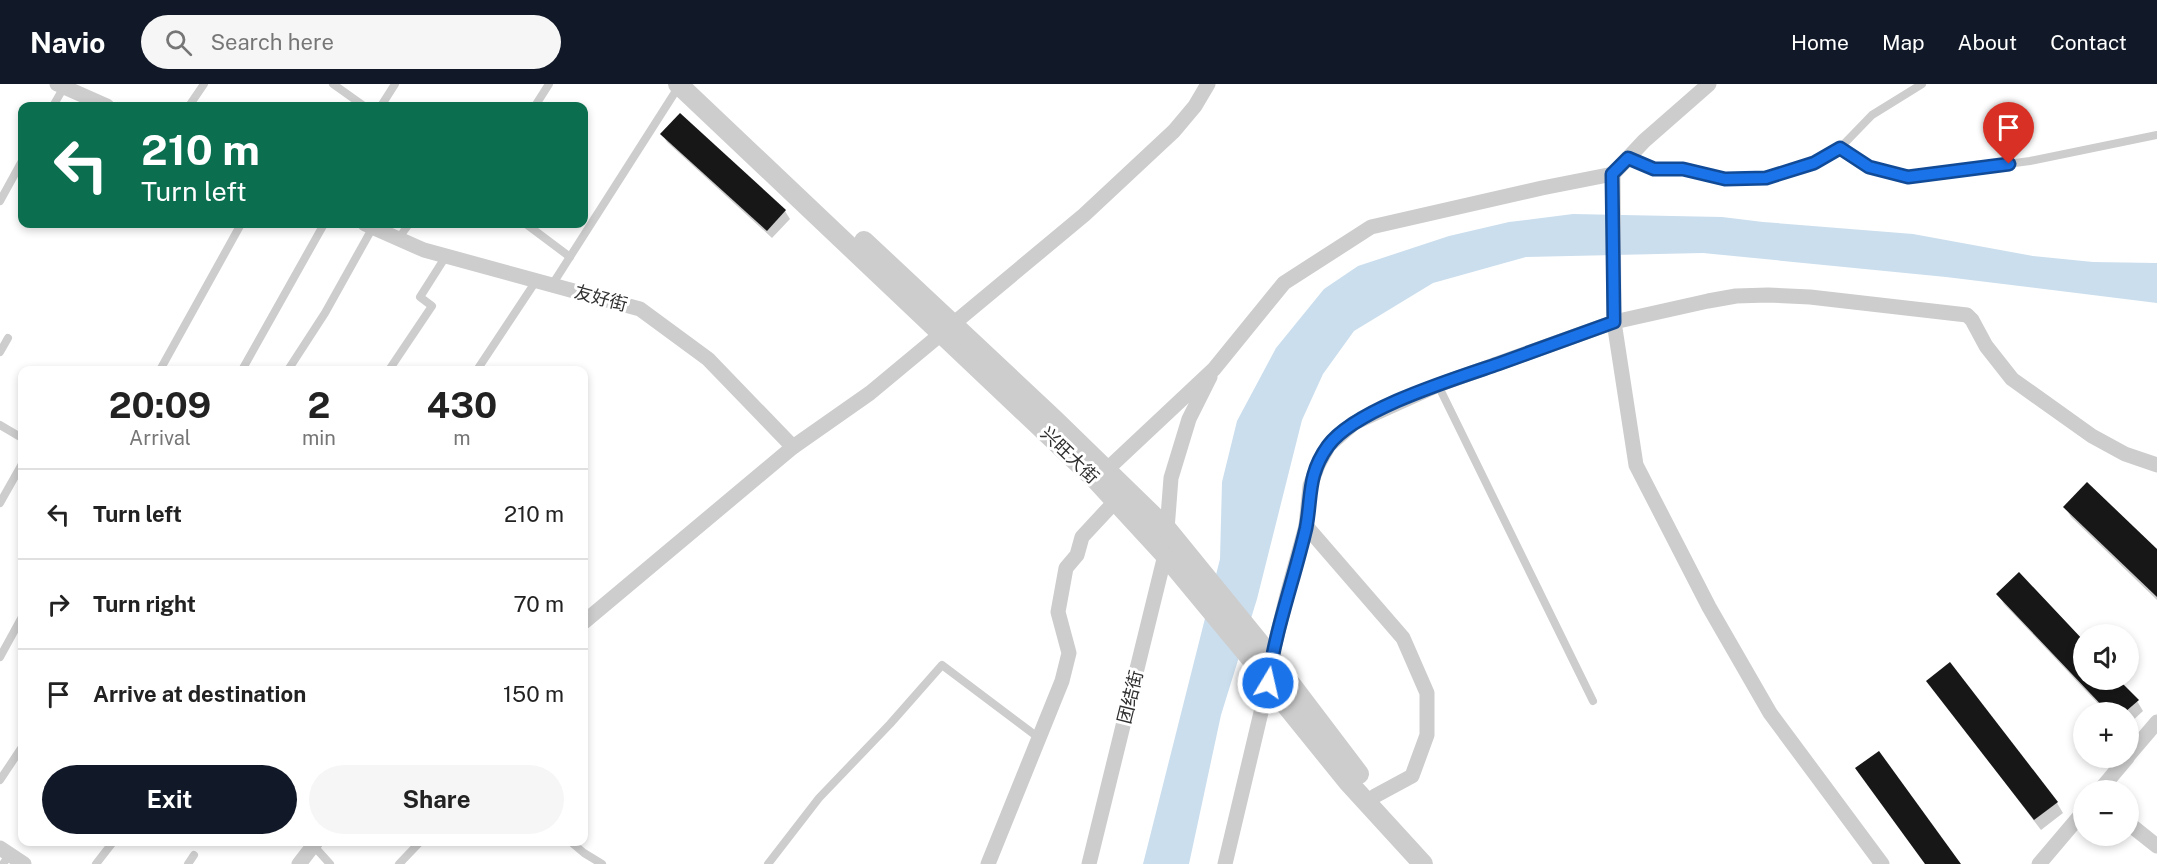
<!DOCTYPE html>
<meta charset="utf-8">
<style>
:root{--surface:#fff;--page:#f6f6f6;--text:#222;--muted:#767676;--line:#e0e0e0;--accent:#111827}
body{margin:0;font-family:"Public Sans","Noto Sans SC",sans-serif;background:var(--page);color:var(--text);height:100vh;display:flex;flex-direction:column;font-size:22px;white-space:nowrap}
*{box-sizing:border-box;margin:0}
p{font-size:20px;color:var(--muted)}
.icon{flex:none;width:33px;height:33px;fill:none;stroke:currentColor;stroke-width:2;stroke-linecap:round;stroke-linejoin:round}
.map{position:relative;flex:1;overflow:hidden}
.side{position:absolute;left:18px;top:282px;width:570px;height:480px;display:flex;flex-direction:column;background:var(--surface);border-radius:12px;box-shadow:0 3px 9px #0003}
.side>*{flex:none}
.top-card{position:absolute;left:18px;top:18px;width:570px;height:126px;border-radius:12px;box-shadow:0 3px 9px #0003;background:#0b6e4f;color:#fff;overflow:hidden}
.controls{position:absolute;left:2073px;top:540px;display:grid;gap:12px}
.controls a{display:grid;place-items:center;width:66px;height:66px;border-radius:50%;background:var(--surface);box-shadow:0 3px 9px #0003;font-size:30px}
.pin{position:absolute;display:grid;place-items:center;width:51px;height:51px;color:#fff;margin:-62px -26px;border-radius:50% 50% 50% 0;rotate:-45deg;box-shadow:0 0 6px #0007}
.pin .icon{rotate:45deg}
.me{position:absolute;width:66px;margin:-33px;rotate:9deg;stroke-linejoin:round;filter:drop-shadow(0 0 4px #0008)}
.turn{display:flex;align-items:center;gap:21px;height:126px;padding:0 24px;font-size:27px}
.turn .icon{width:78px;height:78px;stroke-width:2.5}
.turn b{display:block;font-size:42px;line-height:51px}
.eta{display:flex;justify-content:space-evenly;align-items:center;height:102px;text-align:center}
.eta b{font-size:36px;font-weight:700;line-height:42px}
.cta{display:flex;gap:12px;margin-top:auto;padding:12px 24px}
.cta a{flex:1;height:69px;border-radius:36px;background:var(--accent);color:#fff;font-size:24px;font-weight:700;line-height:69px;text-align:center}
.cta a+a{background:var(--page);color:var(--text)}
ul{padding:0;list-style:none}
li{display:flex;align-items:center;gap:18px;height:90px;padding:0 24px;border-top:2px solid var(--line)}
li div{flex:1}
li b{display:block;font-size:22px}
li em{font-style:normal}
header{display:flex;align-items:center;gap:36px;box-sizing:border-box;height:84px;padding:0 30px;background:var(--accent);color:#fff}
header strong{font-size:28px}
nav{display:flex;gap:33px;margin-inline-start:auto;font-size:21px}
.search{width:420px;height:54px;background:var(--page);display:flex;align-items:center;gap:15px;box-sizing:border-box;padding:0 21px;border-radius:33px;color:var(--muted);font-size:22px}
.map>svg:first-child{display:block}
</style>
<header>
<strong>Navio</strong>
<div class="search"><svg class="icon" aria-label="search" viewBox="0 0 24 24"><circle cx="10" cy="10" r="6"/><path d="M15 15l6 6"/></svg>Search here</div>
<nav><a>Home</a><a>Map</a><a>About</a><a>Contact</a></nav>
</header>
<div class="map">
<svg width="2157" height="780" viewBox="0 0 2157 780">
<rect width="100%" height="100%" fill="#fff"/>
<polygon fill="#cbdeed" points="1573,130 1722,133 1763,138 1913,150 2033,172 2093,178 2157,179 2157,219 1946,193 1703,169 1526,173 1433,199 1354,247 1323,290 1302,336 1257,515 1221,631 1189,780 1143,780 1220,475 1222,398 1237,337 1276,264 1324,205 1358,182 1449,152 1509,138"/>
<g fill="#0003">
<polygon points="680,31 785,127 790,135 772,154 667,58 662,50"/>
<polygon points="2065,423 2157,467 2157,516 2071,433"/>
<polygon points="1998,510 2084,596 2117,596 2137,617 2143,627 2128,641 2128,628 2106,628 2004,520"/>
<polygon points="1928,597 2057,719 2063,729 2041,746"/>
</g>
<g fill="#171717">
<polygon points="680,29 786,126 767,147 660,50"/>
<polygon points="2087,398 2157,465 2157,513 2063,423"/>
<polygon points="2019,488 2084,557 2084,596 2119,596 2139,616 2125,628 2108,628 1996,510"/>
<polygon points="1950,578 2058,718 2034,736 1926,597"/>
<polygon points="1879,667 1961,780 1925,780 1855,684"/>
</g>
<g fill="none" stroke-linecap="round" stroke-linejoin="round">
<g stroke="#cdcdcd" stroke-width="8">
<polyline points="333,0 364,22"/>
<polyline points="53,22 64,3"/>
<polyline points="189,22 204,0"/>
<polyline points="381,22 395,0"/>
<polyline points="535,22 549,0"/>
<polyline points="1840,64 1872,31 1922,0"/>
<polyline points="1628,74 1654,85 1682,85 1725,95 1766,94 1814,79 1840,64 1869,83 1908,93 2030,77 2157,51"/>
<polyline points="0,117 22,77"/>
<polyline points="526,140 570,173"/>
<polyline points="398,155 409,140"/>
<polyline points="552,201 679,2"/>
<polyline points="0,268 8,254"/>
<polyline points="160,286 241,140"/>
<polyline points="242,286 324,140"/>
<polyline points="288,286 325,229 373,143"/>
<polyline points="389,286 432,222 420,213 446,172"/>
<polyline points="477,286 536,197"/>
<polyline points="1438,301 1593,617"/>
<polyline points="0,341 22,354"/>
<polyline points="0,419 22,380"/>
<polyline points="0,573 22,533"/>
<polyline points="0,696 22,663"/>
<polyline points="571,758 584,769 602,780"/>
<polyline points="312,760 330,780"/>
<polyline points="3,780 10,770"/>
<polyline points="96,780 113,758"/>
<polyline points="188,780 194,771"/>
<polyline points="399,780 420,758"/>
<polyline points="768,780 819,714 890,640 942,581 1039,654"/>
</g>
<g stroke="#cdcdcd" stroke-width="15">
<polyline points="57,0 107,22"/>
<polyline points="1613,90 1614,238 1636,381 1709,523 1770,629 1882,780"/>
<polyline points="1613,90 1644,57 1709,0"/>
<polyline points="365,140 424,166 640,225 708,275 793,363"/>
<polyline points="1100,392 1214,285 1284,199 1371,143 1542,104 1613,90"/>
<polyline points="1306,442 1403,554 1427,609 1427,651 1412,692 1375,712"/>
<polyline points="584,538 793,363 870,309 1084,131 1174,47 1195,22 1208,0"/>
<polyline points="2128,672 2157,638"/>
<polyline points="2100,706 2127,674"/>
<polyline points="2128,739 2157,762"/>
<polyline points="0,764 24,780"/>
<polyline points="299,780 316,758"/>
<polyline points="988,780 1062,597 1069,569 1058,528 1066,484 1077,471 1082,453 1122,410"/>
<polyline points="1089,780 1165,471 1171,394 1189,335 1210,293"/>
<polyline points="1225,780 1268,599 1271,576 1287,511 1306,442 1310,402 1318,381 1329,361 1354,339 1438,301 1614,238 1708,217 1736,212 1768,211 1810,213 1967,231 1972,236 1986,262 2012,295 2092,352 2125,370 2157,381"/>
<polyline points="2039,780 2084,727"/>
</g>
<g stroke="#cdcdcd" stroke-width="20">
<polyline points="678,0 1096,396 1165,471 1252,576 1268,599 1348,698 1423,780"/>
<polyline points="864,157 1054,335 1167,445 1259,558 1359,690"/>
</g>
</g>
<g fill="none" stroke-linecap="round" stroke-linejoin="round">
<g stroke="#114b97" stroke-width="15">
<path id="route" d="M1268,599C1275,546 1294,496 1306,444C1312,413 1307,391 1328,362C1355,325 1454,295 1498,280C1537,266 1576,252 1614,238L1612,90L1628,74L1654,85H1683L1725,95L1766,94L1814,79L1840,64L1869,83L1908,93L2009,80"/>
</g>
<use href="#route" stroke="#1a73e8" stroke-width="10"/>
</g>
<g text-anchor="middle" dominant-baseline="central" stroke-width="6" stroke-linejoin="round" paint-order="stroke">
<g font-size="18" fill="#303030" stroke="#fff">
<text transform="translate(601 214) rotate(15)">友好街</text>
<text transform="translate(1070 371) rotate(44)">兴旺大街</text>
<text transform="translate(1130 613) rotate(-76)">团结街</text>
</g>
</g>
</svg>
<div class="controls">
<a><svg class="icon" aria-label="sound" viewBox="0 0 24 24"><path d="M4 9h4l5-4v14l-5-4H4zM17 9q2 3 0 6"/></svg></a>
<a>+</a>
<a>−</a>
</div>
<div class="pin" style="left:2009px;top:80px;background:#d93025"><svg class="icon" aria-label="arrive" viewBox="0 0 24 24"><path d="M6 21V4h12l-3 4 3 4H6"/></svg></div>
<svg class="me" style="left:1268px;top:599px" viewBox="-20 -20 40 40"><circle r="17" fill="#1a73e8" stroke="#fff" stroke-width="3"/><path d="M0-11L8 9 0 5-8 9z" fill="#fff"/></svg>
<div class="top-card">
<div class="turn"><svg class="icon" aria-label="left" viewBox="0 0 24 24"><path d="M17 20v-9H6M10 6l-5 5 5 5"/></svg><div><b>210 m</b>Turn left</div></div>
</div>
<section class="side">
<div class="eta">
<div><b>20:09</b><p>Arrival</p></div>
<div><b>2</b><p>min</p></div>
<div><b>430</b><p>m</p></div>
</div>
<ul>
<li><svg class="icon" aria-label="left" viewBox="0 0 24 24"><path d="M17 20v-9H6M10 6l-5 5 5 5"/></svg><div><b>Turn left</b></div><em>210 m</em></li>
<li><svg class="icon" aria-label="right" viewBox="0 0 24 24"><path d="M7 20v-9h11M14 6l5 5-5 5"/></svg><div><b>Turn right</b></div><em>70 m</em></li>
<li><svg class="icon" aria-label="arrive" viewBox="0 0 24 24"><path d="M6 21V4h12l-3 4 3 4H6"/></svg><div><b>Arrive at destination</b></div><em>150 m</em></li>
</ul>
<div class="cta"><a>Exit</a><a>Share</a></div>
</section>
</div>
